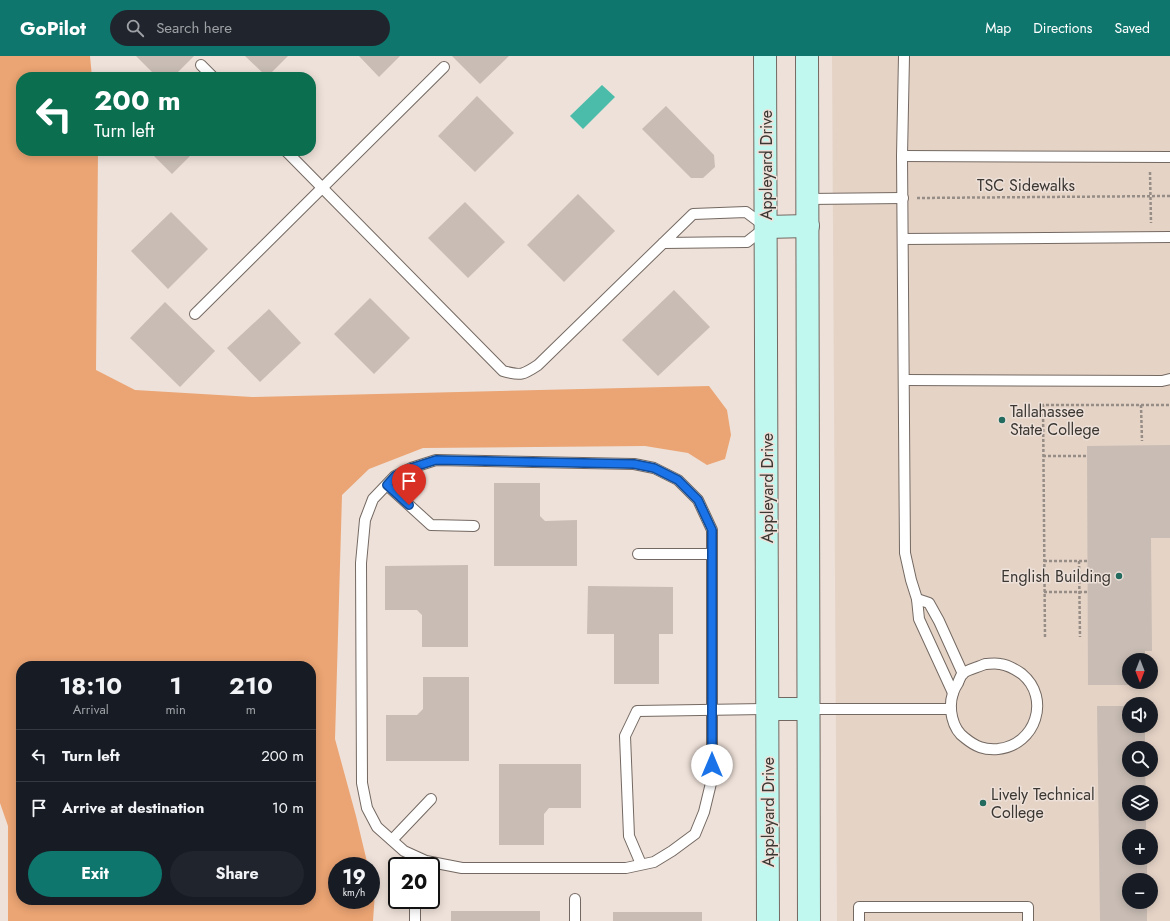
<!DOCTYPE html>
<meta charset="utf-8">
<style>
:root{--surface:#171b24;--page:#20242c;--text:#f1f3f6;--muted:#9ea1a6;--line:#363941;--accent:#0f766e}
body{margin:0;font-family:Jost,sans-serif;background:var(--page);color:var(--text);height:100vh;display:flex;flex-direction:column;font-size:15px;white-space:nowrap}
*{box-sizing:border-box;margin:0}
p{font-size:13px;color:var(--muted)}
.icon{flex:none;width:22px;height:22px;fill:none;stroke:currentColor;stroke-width:2;stroke-linecap:round;stroke-linejoin:round}
.map{position:relative;flex:1;overflow:hidden}
.side{position:absolute;left:16px;top:605px;width:300px;height:244px;display:flex;flex-direction:column;background:var(--surface);border-radius:16px;box-shadow:0 2px 10px #0003}
.side>*{flex:none}
.banner{position:absolute;left:16px;top:16px;width:300px;height:84px;border-radius:16px;box-shadow:0 2px 10px #0003;background:#0b6e4f;color:#fff;overflow:hidden}
.needle{width:26px;rotate:180deg}
.fabs{position:absolute;left:1122px;top:597px;display:grid;gap:8px}
.fabs a{display:grid;place-items:center;width:36px;height:36px;border-radius:50%;background:var(--surface);box-shadow:0 2px 10px #0003;font-size:20px}
.speed{position:absolute;left:328px;top:801px;display:flex;gap:8px;font-size:20px;font-weight:700;text-align:center}
.speed>*{display:grid;place-content:center;width:52px;height:52px;border-radius:50%;background:var(--surface);box-shadow:0 2px 10px #0003;line-height:1}
.speed small{font-size:10px;font-weight:400}
.speed .limit{border:2px solid #111;border-radius:6px;background:#fff;color:#111}
.pin{position:absolute;display:grid;place-items:center;width:34px;height:34px;color:#fff;margin:-41px -17px;border-radius:50% 50% 50% 0;rotate:-45deg;box-shadow:0 0 4px #0007}
.pin .icon{rotate:45deg}
.me{position:absolute;width:44px;margin:-22px;rotate:0deg;stroke-linejoin:round;filter:drop-shadow(0 0 3px #0008)}
.turn{display:flex;align-items:center;gap:14px;height:84px;padding:0 12px;font-size:18px}
.turn .icon{width:52px;height:52px;stroke-width:2.5}
.turn b{display:block;font-size:28px;line-height:34px}
.eta{display:flex;justify-content:space-evenly;align-items:center;height:68px;text-align:center}
.eta b{font-size:24px;font-weight:700;line-height:28px}
.button{display:flex;gap:8px;margin-top:auto;padding:8px 12px}
.button a{flex:1;height:46px;border-radius:24px;background:var(--accent);color:#fff;font-size:16px;font-weight:700;line-height:46px;text-align:center}
.button a+a{background:var(--page);color:var(--text)}
ul{padding:0;list-style:none}
li{display:flex;align-items:center;gap:12px;height:52px;padding:0 12px;border-top:1px solid var(--line)}
li div{flex:1}
li b{display:block;font-size:15px}
li em{font-style:normal}
header{display:flex;align-items:center;gap:24px;box-sizing:border-box;height:56px;padding:0 20px;background:var(--accent);color:#fff}
header strong{font-size:19px}
nav{display:flex;gap:22px;margin-inline-start:auto;font-size:14px}
.search{width:280px;height:36px;background:var(--page);display:flex;align-items:center;gap:10px;box-sizing:border-box;padding:0 14px;border-radius:22px;color:var(--muted);font-size:15px}
.map>svg:first-child{display:block}
</style>
<header>
<strong>GoPilot</strong>
<div class="search"><svg class="icon" aria-label="search" viewBox="0 0 24 24"><circle cx="10" cy="10" r="6"/><path d="M15 15l6 6"/></svg>Search here</div>
<nav><a>Map</a><a>Directions</a><a>Saved</a></nav>
</header>
<div class="map">
<svg width="1170" height="865" viewBox="0 0 1170 865">
<rect width="100%" height="100%" fill="#eee1d9"/>
<path fill="#e5d3c6" fill-rule="evenodd" d="M832,0H1170V865H837ZM1129,604H1151V626H1129ZM1129,648H1151V670H1129ZM1129,692H1151V714H1129ZM1129,736H1151V758H1129ZM1129,780H1151V802H1129ZM1129,824H1151V846H1129Z"/>
<path fill="#eba473" fill-rule="evenodd" d="M0,0H90L92,21H21V95H98L96,314L135,334L252,341L709,330L727,354L731,379L725,403L707,409L688,397L645,390L423,392L369,413L342,439L335,683L356,760L368,810H337V844H371V821L375,836L373,865H8V770L0,747ZM21,610H311V844H21Z"/>
<polygon fill="#4abca9" points="602,29 615,41 583,73 570,60"/>
<g fill="#c8bcb4">
<polygon points="136,0 194,0 173,21 157,21"/>
<polygon points="245,0 288,0 267,21"/>
<polygon points="359,0 400,0 379,21"/>
<polygon points="452,0 509,0 480,28"/>
<polygon points="477,40 514,77 475,116 438,80"/>
<polygon points="666,50 714,99 715,111 703,122 691,122 642,73"/>
<polygon points="149,95 195,95 172,118"/>
<polygon points="578,138 615,175 564,226 527,189"/>
<polygon points="465,146 505,186 468,222 428,182"/>
<polygon points="171,156 208,193 168,233 131,195"/>
<polygon points="674,234 710,271 658,320 622,284"/>
<polygon points="370,242 410,282 374,318 334,278"/>
<polygon points="165,246 215,295 180,331 130,282"/>
<polygon points="269,253 301,287 260,326 227,292"/>
<polygon points="1170,389 1170,482 1151,482 1152,595 1145,595 1145,604 1129,604 1129,626 1145,626 1145,629 1088,629 1087,390"/>
<polygon points="494,427 540,427 540,460 545,465 577,464 577,510 494,510"/>
<polygon points="468,509 468,591 422,591 422,559 417,554 385,554 385,510"/>
<polygon points="588,530 673,531 673,578 659,578 659,628 614,628 614,578 587,578"/>
<polygon points="423,621 469,621 469,705 386,705 386,659 417,659 423,653"/>
<polygon points="1097,650 1129,650 1129,670 1145,670 1145,692 1129,692 1129,714 1145,714 1146,736 1129,736 1129,758 1146,758 1146,780 1129,780 1129,802 1147,802 1147,824 1129,824 1129,846 1147,846 1147,865 1100,865"/>
<polygon points="499,708 581,708 581,752 549,752 544,758 544,789 499,789"/>
<rect x="451" y="855" width="89" height="10"/>
<rect x="613" y="856" width="89" height="9"/>
</g>
<g fill="none" stroke-linecap="round" stroke-linejoin="round">
<g stroke="#746962" stroke-width="12">
<g id="lane">
<polyline points="904,0 902,100 905,497 911,524 917,543 919,563 953,637"/>
<polyline points="201,9 213,21"/>
<path d="M286,95L503,315C521,320 523,319 538,309L693,158L746,156L766,171L747,186L663,187"/>
<polyline points="902,100 1170,101"/>
<polyline points="808,143 903,142"/>
<polyline points="903,183 1170,181"/>
<polyline points="195,258 444,11"/>
<polyline points="904,324 1162,325 1170,323"/>
<polygon points="436,404 634,408 654,412 678,424 698,444 712,474 712,723 704,756 695,778 672,795 654,806 626,812 462,812 426,805 404,795 377,771 367,752 362,727 361,507 365,464 373,443 395,420 411,412"/>
<polyline points="387,429 431,469 474,470"/>
<polyline points="638,498 712,498"/>
<polyline points="917,543 929,547 939,565 963,618"/>
<path d="M985,608C989,608 995,607 1000,608C1008,609 1015,613 1022,618C1051,642 1036,689 998,693C984,694 976,691 965,682C952,673 948,652 953,637C954,634 956,630 958,627C959,624 961,620 962,618C966,614 979,611 985,608Z"/>
<polyline points="809,653 951,653"/>
<polyline points="392,784 431,743"/>
<polyline points="641,808 629,780 625,680 637,655 767,653"/>
<polyline points="575,843 575,865"/>
<polyline points="415,844 415,865"/>
<polyline points="859,865 859,851 1028,851 1028,865"/>
</g>
</g>
<g stroke="#746962" stroke-width="24">
<g id="secondary">
<polyline points="765,0 768,865"/>
<polyline points="807,0 809,865"/>
<polyline points="766,171 808,170"/>
<polyline points="767,653 809,653"/>
</g>
</g>
<g stroke="#968d87" stroke-width="2.5" stroke-dasharray="3 2" stroke-linecap="butt">
<polyline points="1150,116 1151,167"/>
<polyline points="917,142 1170,140"/>
<polyline points="1141,349 1142,385"/>
<polyline points="1043,400 1086,400"/>
<polyline points="1044,505 1087,505"/>
<polyline points="1079,505 1080,581"/>
<polyline points="1044,536 1087,536"/>
<polyline points="1045,581 1043,349 1170,349"/>
</g>
<use href="#lane" stroke="#fff" stroke-width="10"/>
<use href="#secondary" stroke="#c0f8f0" stroke-width="22"/>
</g>
<g fill="none" stroke-linecap="round" stroke-linejoin="round">
<g stroke="#114b97" stroke-width="10">
<polyline id="route" points="409,449 387,429 395,420 411,412 436,404 634,408 654,412 678,424 698,444 712,474 712,709"/>
</g>
<use href="#route" stroke="#1a73e8" stroke-width="7"/>
</g>
<g fill="#246b5f" stroke="#eee1d9" stroke-width="1.5">
<circle cx="1002" cy="364" r="4"/>
<circle cx="1119" cy="520" r="4"/>
<circle cx="983" cy="747" r="4"/>
</g>
<g text-anchor="middle" dominant-baseline="central" stroke-width="3" stroke-linejoin="round" paint-order="stroke">
<g font-size="16" fill="#3b3733" stroke="#eee1d9">
<text transform="translate(766 109) rotate(-90)">Appleyard Drive</text>
<text x="1026" y="129">TSC Sidewalks</text>
<text transform="translate(767 432) rotate(-90)">Appleyard Drive</text>
<text transform="translate(768 756) rotate(-90)">Appleyard Drive</text>
</g>
<g font-size="16" fill="#3b3733" stroke="#eee1d9" text-anchor="start">
<text x="1010" y="355">Tallahassee<tspan x="1010" dy="18">State College</tspan></text>
<text x="1111" y="520" text-anchor="end">English Building</text>
<text x="991" y="738">Lively Technical<tspan x="991" dy="18">College</tspan></text>
</g>
</g>
</svg>
<div class="fabs">
<a><svg class="needle" viewBox="-14 -14 28 28"><path d="M0-13l5 13h-10z" fill="#e53935"/><path d="M0 13l5-13h-10z" fill="#9ea1a6"/></svg></a>
<a><svg class="icon" aria-label="sound" viewBox="0 0 24 24"><path d="M4 9h4l5-4v14l-5-4H4zM17 9q2 3 0 6"/></svg></a>
<a><svg class="icon" aria-label="search" viewBox="0 0 24 24"><circle cx="10" cy="10" r="6"/><path d="M15 15l6 6"/></svg></a>
<a><svg class="icon" aria-label="layers" viewBox="0 0 24 24"><path d="M12 4l9 5-9 5-9-5zM3 14l9 5 9-5"/></svg></a>
<a>+</a>
<a>−</a>
</div>
<div class="speed"><div>19<small>km/h</small></div><div class="limit">20</div></div>
<div class="pin" style="left:409px;top:449px;background:#d93025"><svg class="icon" aria-label="arrive" viewBox="0 0 24 24"><path d="M6 21V4h12l-3 4 3 4H6"/></svg></div>
<svg class="me" style="left:712px;top:709px" viewBox="-20 -20 40 40"><circle r="19" fill="#fff"/><path d="M0-13L10 11 0 6-10 11z" fill="#1a73e8"/></svg>
<div class="banner">
<div class="turn"><svg class="icon" aria-label="left" viewBox="0 0 24 24"><path d="M17 20v-9H6M10 6l-5 5 5 5"/></svg><div><b>200 m</b>Turn left</div></div>
</div>
<section class="side">
<div class="eta">
<div><b>18:10</b><p>Arrival</p></div>
<div><b>1</b><p>min</p></div>
<div><b>210</b><p>m</p></div>
</div>
<ul>
<li><svg class="icon" aria-label="left" viewBox="0 0 24 24"><path d="M17 20v-9H6M10 6l-5 5 5 5"/></svg><div><b>Turn left</b></div><em>200 m</em></li>
<li><svg class="icon" aria-label="arrive" viewBox="0 0 24 24"><path d="M6 21V4h12l-3 4 3 4H6"/></svg><div><b>Arrive at destination</b></div><em>10 m</em></li>
</ul>
<div class="button"><a>Exit</a><a>Share</a></div>
</section>
</div>
